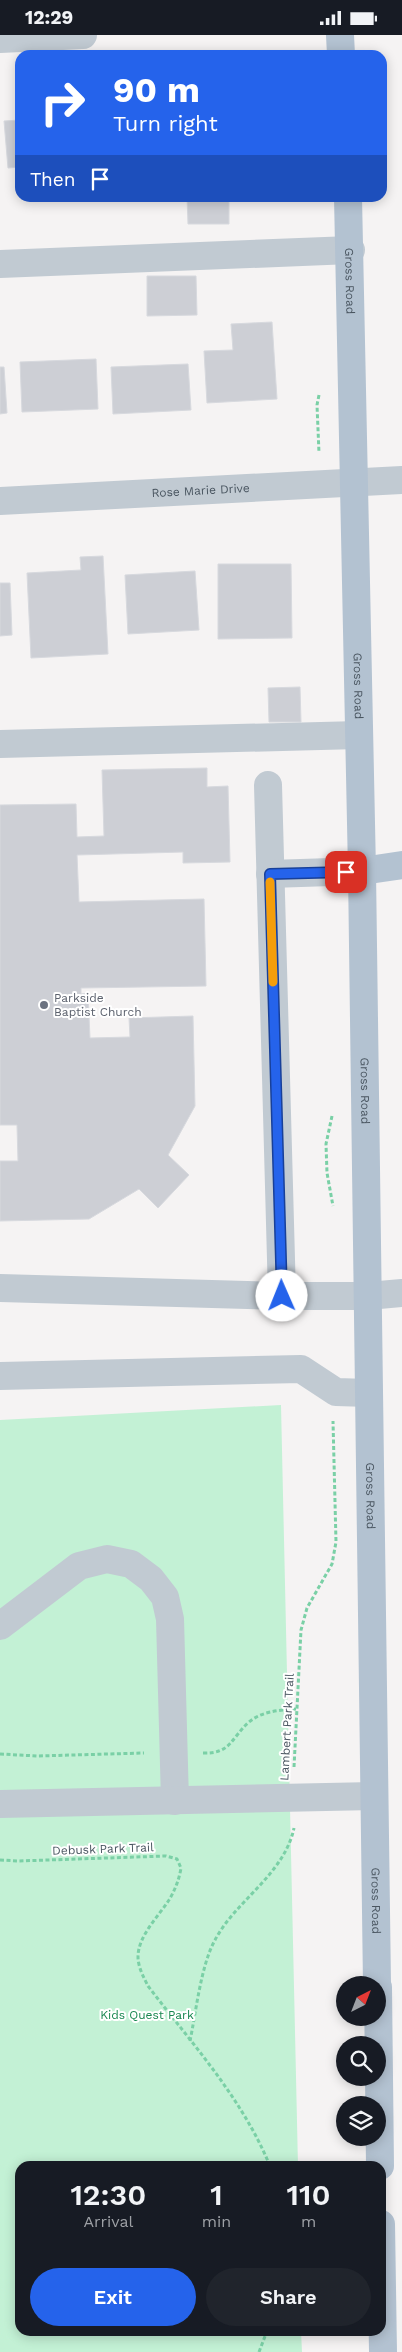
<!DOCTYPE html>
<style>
:root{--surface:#171b24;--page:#20242c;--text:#f1f3f6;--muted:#9ea1a6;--accent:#2563eb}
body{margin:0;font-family:"Work Sans",sans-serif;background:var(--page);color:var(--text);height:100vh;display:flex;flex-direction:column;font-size:19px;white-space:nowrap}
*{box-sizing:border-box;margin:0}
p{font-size:16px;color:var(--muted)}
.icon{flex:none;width:28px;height:28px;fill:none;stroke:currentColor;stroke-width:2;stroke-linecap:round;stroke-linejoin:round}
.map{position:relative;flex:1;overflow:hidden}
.drawer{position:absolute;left:15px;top:2126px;width:371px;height:175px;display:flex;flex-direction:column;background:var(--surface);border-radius:15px;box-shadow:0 2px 12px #0003}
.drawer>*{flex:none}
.hud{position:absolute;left:15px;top:15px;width:372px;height:152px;border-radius:15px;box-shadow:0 2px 12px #0003;background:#2563eb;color:#fff;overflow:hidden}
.needle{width:32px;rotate:42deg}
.tools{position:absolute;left:336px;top:1941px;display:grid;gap:10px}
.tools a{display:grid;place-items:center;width:50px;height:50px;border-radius:50%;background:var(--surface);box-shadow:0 2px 12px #0003;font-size:25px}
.pin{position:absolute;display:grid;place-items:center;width:42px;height:42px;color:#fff;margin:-21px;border-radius:10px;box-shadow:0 2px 8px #0006}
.me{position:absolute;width:55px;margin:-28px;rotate:359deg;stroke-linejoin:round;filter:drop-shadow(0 0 4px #0008)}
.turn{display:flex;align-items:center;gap:18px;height:105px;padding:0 15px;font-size:22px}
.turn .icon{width:65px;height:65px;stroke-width:2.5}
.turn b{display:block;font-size:35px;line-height:42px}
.then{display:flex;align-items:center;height:48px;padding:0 15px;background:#0003;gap:10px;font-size:19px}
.eta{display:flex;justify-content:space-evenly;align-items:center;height:85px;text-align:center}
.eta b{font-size:30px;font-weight:600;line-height:35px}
.action{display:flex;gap:10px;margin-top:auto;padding:10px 15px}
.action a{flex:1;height:58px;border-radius:30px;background:var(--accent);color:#fff;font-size:20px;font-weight:600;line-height:58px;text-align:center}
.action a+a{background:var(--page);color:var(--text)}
.status{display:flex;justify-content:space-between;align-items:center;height:35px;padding:0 25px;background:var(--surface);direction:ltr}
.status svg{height:14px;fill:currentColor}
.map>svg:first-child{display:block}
</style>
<div class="status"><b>12:29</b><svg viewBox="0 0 49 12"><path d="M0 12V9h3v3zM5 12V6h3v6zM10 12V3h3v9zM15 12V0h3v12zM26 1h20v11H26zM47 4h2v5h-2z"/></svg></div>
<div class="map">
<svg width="402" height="2317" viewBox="0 0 402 2317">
<rect width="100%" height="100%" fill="#f5f3f3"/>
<polygon fill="#c3f1d5" points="281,1370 298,2131 20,2131 20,2296 301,2296 302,2317 0,2317 0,1385"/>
<g fill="#cdcfd5" stroke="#d7d9de">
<polygon points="20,85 20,132 8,133 4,86"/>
<polygon points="187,162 229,162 229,189 188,189"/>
<polygon points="147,241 196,241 197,280 147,281"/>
<polygon points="272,287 277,364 207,368 204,316 233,315 231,289"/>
<polygon points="96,324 98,374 22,377 20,327"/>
<polygon points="188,329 191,375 113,379 111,332"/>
<polygon points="0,332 4,332 7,378 0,379"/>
<polygon points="103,521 108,619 31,623 27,538 81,535 80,522"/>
<polygon points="218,529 291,529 292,603 218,604"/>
<polygon points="195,536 199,595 128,599 125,540"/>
<polygon points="0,548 10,548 12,600 0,601"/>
<polygon points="300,652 301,687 269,687 268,653"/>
<polygon points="207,733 207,752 228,751 230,827 183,828 183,817 77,820 79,867 204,864 206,951 81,953 81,959 88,958 90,1003 130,1002 129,983 193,981 195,1071 168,1120 189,1140 158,1173 139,1154 89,1184 0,1186 0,1126 18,1126 17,1090 0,1090 0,770 76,769 77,802 104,801 102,735"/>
</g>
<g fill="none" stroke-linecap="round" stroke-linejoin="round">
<g stroke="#7ad0a6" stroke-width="3" stroke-dasharray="4 2.5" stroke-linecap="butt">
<polyline points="319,360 317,370 319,418"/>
<polyline points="332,1081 326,1109 327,1138 333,1171"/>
<path d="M203,1718C231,1719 231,1703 249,1687C262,1676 280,1675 297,1674"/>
<polyline points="0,1719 37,1721 144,1718"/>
<polyline points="294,1732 301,1595 307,1573 332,1529 336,1507 333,1386"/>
<path d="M0,1825L18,1826L166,1821L177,1824L181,1833C179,1845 175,1855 169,1865C158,1882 138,1901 138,1922C138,1932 144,1943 148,1951C193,2010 242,2063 270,2131"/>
<path d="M190,2006C196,1977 201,1930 215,1905C236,1865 284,1840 294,1793"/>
<polyline points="259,2317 267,2296"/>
</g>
<g stroke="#c1cad2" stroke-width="28">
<polyline points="0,4 83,0"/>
<polyline points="0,229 351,215"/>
<path id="s1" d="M0,466L402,445"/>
<polyline points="0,709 359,700"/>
<polyline points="268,750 282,1261"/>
<polyline points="270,839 362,836"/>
<polyline points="0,1253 282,1261 368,1261 402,1258"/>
<polyline points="0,1341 301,1334 336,1357 369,1358"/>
<polyline points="0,1591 79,1531 107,1524 131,1529 151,1544 165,1562 170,1584 175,1766"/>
<polyline points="0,1769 374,1761"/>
</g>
<g stroke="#b3c2d1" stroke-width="28">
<polyline points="340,0 341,20"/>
<path id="s2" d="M348,162L362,836L377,1950"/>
<polyline points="362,836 402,830"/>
<polyline points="378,1952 380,2131"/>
<polyline points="381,2189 383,2317"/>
</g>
</g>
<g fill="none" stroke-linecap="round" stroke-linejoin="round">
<g stroke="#184099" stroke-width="12">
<polyline id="route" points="282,1261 270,839 346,837"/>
</g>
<use href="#route" stroke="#2563eb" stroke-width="9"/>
<polyline stroke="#f59e0b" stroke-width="9" points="270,847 273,947"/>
</g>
<circle fill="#6b7280" stroke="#fff" stroke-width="2" cx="44" cy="970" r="5"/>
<g text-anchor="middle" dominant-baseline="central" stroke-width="4" stroke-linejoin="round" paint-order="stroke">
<g font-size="12" fill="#4a5661" stroke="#fff">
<text stroke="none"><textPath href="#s2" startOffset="84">Gross Road</textPath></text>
<text stroke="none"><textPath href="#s1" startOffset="201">Rose Marie Drive</textPath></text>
<text stroke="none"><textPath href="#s2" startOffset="489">Gross Road</textPath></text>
<text stroke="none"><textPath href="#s2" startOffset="894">Gross Road</textPath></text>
<text stroke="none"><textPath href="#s2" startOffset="1299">Gross Road</textPath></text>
<text transform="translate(287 1692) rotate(-87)">Lambert Park Trail</text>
<text transform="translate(103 1814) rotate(-2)">Debusk Park Trail</text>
<text stroke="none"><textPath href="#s2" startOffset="1704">Gross Road</textPath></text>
</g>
<g font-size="12" fill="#5b616d" stroke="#fff" text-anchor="start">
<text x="54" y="963">Parkside<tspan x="54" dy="14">Baptist Church</tspan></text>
</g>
<g font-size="12" fill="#17864f" stroke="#fff">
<text x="147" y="1980">Kids Quest Park</text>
</g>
</g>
</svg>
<div class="tools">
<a><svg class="needle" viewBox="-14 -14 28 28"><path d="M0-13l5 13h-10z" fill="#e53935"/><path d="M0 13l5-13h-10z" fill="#9ea1a6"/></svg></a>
<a><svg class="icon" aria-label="search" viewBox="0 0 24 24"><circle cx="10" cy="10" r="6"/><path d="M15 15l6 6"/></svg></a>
<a><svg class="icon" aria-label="layers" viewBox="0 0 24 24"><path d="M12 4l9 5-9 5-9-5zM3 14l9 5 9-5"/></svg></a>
</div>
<div class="pin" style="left:346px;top:837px;background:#d93025"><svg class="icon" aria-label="arrive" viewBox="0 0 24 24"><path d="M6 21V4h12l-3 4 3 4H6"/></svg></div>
<svg class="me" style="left:282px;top:1261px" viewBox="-20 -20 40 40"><circle r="19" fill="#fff"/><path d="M0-13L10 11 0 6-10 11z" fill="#2563eb"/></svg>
<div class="hud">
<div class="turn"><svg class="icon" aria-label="right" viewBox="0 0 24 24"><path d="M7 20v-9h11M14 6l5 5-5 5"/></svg><div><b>90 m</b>Turn right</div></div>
<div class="then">Then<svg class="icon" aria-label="arrive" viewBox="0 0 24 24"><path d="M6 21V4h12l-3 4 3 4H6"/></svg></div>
</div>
<section class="drawer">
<div class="eta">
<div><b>12:30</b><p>Arrival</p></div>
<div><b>1</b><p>min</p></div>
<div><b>110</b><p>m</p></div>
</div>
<div class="action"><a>Exit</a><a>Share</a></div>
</section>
</div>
